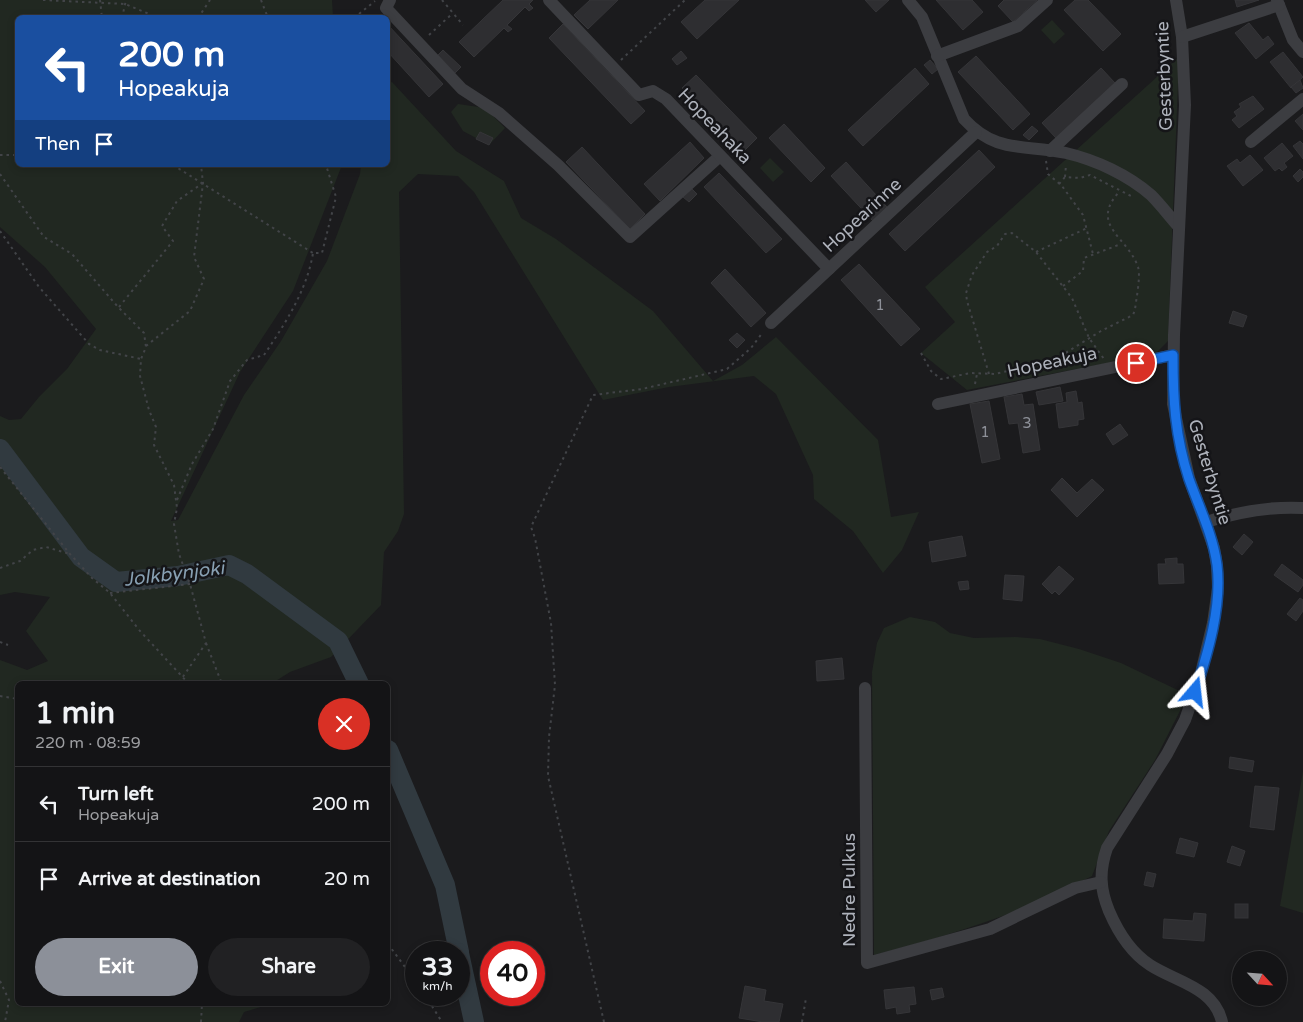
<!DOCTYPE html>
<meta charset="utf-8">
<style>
:root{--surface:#141416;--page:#212123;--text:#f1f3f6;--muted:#9d9ea1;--line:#333335;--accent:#8c9099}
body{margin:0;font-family:"Varela Round",sans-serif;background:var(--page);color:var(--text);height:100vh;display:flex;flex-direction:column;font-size:19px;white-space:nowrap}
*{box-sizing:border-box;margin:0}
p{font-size:16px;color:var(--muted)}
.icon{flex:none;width:28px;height:28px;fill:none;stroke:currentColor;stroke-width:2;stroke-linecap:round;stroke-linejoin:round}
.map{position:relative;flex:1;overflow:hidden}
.side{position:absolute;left:15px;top:681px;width:375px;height:325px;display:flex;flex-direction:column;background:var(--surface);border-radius:8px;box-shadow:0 2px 8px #0003,0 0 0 1px var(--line)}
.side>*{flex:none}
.top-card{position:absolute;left:15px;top:15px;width:375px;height:152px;border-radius:8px;box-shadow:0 2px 8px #0003,0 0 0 1px var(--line);background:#1a4fa0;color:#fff;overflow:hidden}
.needle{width:32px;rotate:116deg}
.buttons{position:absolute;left:1232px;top:951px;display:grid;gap:10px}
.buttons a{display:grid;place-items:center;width:55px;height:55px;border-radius:50%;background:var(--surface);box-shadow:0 2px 8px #0003,0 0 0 1px var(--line);font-size:25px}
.speed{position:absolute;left:405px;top:941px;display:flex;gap:10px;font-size:25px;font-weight:700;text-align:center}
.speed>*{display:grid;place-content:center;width:65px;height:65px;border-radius:50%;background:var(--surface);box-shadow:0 2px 8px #0003,0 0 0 1px var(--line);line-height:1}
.speed small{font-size:12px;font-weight:400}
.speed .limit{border:8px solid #d22;background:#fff;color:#111}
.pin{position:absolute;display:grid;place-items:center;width:42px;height:42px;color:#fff;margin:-21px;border:2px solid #fff;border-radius:50%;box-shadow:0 1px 5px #0007}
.me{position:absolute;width:55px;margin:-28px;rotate:17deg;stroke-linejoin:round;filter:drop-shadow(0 0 4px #0008)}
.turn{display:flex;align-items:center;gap:18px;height:105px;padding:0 20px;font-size:22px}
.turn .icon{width:65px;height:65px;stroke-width:2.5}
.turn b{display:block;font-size:35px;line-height:42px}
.then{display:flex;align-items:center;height:48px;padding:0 20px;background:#0003;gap:10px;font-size:19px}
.round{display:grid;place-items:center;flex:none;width:52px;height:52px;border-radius:26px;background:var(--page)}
.head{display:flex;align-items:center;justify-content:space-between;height:85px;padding:0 20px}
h1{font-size:30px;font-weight:800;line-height:38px}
.action{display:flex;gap:10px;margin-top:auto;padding:10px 20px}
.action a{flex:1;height:58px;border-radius:30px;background:var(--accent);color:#fff;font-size:20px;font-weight:800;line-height:58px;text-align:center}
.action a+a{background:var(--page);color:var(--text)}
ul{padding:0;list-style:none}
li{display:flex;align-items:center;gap:15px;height:75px;padding:0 20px;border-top:1px solid var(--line)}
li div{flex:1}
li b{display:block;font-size:19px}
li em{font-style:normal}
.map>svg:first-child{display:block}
</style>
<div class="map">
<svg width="1303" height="1022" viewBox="0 0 1303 1022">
<rect width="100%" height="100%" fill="#1b1b1d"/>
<g fill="#212821">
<polygon points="0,0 332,0 333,17 18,18 18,165 342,165 293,291 240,372 171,521 178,520 244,395 281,341 327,261 360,174 361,165 388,165 388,83 392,82 456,151 504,181 521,218 556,239 653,311 713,381 742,365 776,337 878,440 891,517 919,512 902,550 883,573 853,531 814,499 813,475 776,394 754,376 669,387 603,400 474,192 458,176 418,174 399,192 404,514 398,531 384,552 381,605 331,657 290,672 271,684 18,684 18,1004 271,1004 244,1012 239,1022 0,1022 0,660 27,670 48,661 26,631 50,597 15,592 0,595 0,416 9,420 21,419 39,397 67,369 96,329 45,267 0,227"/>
<polygon points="1052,20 1065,34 1054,44 1041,30"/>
<polygon points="1179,57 1168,341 1155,354 967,390 921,353 955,322 925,287"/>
<polygon points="458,104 485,108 505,128 489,145 463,131 451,112"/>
<polygon points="770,158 784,172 773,182 760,168"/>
<path d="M910,617L935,622L950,633L974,638L1015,637L1040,639L1079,649L1121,663L1186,694L1185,701L1155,760L1109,831L1092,876C1023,913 949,936 874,955L872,672L877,643L884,628Z"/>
<polygon points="1303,771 1303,913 1280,906"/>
</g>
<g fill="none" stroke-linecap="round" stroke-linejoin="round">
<g stroke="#313a40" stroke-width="20">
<polyline points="0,449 81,557 116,582 178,576 229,565 247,574 338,641 359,684"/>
<polyline points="388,750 445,885 459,952"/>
<polyline points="459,953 474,1022"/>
</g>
</g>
<g fill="#2e2e31" stroke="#353538">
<polygon points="503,0 533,0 529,4 533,8 529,11 525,7 507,25 512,29 508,32 504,28 474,57 459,42"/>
<polygon points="590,0 618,0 588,29 574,15"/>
<polygon points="705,0 739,0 697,39 681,22"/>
<polygon points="865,0 889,0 876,12"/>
<polygon points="936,0 972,0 983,12 963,30"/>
<polygon points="1004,0 1037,0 1013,22 998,6"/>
<polygon points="1075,0 1088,0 1121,34 1103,51 1064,10"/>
<polygon points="1235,0 1259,0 1237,7"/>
<polygon points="1249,23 1263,40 1268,36 1274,44 1256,59 1235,33"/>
<polygon points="563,24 645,111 631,124 549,38"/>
<polygon points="388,25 443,84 429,97 388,52"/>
<polygon points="443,50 461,67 454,74 436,57"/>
<polygon points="681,51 687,58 677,65 672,59"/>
<polygon points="1283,52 1303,77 1291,88 1270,62"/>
<polygon points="976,56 1030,114 1013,130 958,72"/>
<polygon points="930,60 938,69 932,74 924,65"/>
<polygon points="915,68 929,84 863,146 848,130"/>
<polygon points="1101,68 1115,83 1056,138 1042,123"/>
<polygon points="696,75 757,138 743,152 682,88"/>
<polygon points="1300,80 1303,88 1296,93 1291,87"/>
<polygon points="1253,96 1264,109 1239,128 1232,120 1237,116 1234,112 1241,107 1239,104"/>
<polygon points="1303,114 1303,130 1295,121"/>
<polygon points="784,124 825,168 811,182 769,138"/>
<polygon points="1032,126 1038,131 1029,140 1023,135"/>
<polygon points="480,132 493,138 489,145 476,139"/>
<polygon points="1300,141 1303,144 1303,159 1293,146"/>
<polygon points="690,142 704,158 660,201 644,184"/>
<polygon points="1282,143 1293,156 1284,163 1287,167 1282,171 1279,168 1275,171 1264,158"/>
<polygon points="582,147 645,214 630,229 566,162"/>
<polygon points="979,150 995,167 905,251 889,234"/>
<polygon points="1250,155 1263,170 1243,186 1227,166 1237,159 1240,163"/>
<polygon points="846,162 887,207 873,221 831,176"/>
<polygon points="1300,169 1303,172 1303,177 1298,182 1293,176"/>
<polygon points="719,173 782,239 766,253 704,187"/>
<polygon points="691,188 697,194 689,202 683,197"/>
<polygon points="859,264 920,329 901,346 841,280"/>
<polygon points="725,269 766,313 751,327 711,283"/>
<polygon points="1233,311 1247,316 1243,327 1229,323"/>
<polygon points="737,333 745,340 737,348 729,340"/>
<polygon points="1060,387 1063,401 1039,405 1036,392"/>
<polygon points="1076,391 1078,403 1082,402 1084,419 1078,420 1078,425 1059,428 1056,404 1067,402 1066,393"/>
<polygon points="1022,394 1024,405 1033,404 1040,450 1023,453 1018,423 1009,424 1004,397"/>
<polygon points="989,401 1000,459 982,463 970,404"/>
<polygon points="1120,424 1128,435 1113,445 1106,434"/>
<polygon points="1062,478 1077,493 1092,479 1104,490 1077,517 1051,490"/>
<polygon points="1244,534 1253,542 1242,555 1233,547"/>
<polygon points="962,536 966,556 932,562 929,542"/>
<polygon points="1177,558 1177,564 1183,564 1184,583 1159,584 1158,564 1166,564 1165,559"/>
<polygon points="1282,564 1303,580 1303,585 1298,592 1274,575"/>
<polygon points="1059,566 1074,579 1059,595 1055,591 1052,594 1042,584"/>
<polygon points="1005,575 1024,576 1022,601 1003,599"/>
<polygon points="968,581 969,589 960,590 958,582"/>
<polygon points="1300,598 1303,600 1303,611 1296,621 1287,614"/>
<polygon points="842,658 844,679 817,681 816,661"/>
<polygon points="1230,757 1254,761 1252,772 1229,768"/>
<polygon points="1255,786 1279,788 1274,830 1250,827"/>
<polygon points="1180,838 1198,843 1194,857 1176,853"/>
<polygon points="1232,846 1245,851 1240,866 1227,862"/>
<polygon points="1147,872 1156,874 1153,887 1144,885"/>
<rect x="1235" y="904" width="13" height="14"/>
<polygon points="1194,913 1206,914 1204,941 1163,938 1164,919 1193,921"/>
<polygon points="745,986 766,990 764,1001 783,1004 779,1022 763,1022 739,1018"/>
<polygon points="914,987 916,1004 909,1005 910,1012 897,1014 896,1007 886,1009 884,990"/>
<polygon points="942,988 944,997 932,1000 930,990"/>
</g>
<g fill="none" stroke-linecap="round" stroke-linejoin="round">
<g stroke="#424448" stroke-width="2" stroke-dasharray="2.5 4" stroke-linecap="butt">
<polyline points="43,0 125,4 159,18"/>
<polyline points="100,0 102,18"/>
<polyline points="261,0 268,18"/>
<polyline points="442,0 463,25"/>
<polyline points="122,18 126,0"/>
<polyline points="198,18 210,0"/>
<polyline points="354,18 375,1"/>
<polyline points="429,35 453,13"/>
<polyline points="621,60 685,0"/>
<polyline points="0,155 18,155"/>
<polyline points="1046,161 1048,174 1062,186 1083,215 1093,254"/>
<polyline points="173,165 313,253"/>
<polyline points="0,174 44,237 72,254 118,307 144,333 146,347 141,359 140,376 149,410 156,427 154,445 174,485 177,508 174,524 179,554 190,584 206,643 178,684"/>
<polyline points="1065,177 1066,165"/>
<polyline points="1059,184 1065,177 1080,178 1090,175 1131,196"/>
<polyline points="0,231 39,287 89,344 100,350 141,359"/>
<polyline points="1036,252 1087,228"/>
<polyline points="1063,286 1083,271 1084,258 1121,244"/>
<polyline points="119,307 173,241 162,226 177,201 203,183"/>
<polyline points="146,346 190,311 204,279 194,257 203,183 201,165"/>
<polyline points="1067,352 1069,364"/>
<path d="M921,353L931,371L941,379L971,373L995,374L1054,360L1101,331L1133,315L1135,310C1136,299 1141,277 1138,267C1128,237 1088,225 1120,191"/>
<polyline points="989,374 967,301 966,293 972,275 987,252 997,246 1005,234 1012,233 1036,252 1072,298 1089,338 1104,359"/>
<polyline points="975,384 977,374"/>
<polyline points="0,467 70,554 92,578 110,593 140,631 189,684"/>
<path d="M177,500L192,464L213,429L230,381L247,360L264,355C285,324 307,290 313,253H322L336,197L326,165"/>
<polyline points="0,568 20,561 33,550 46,547 70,554"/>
<polyline points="110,593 190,584"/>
<polyline points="0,642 8,645"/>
<polyline points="206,643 222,684"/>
<polyline points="0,696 18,699"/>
<polyline points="388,944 416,982"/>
<polyline points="0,981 9,1000 5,1022"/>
<polyline points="425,995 442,1022"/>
<polyline points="201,1022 202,1004"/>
<polyline points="604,1022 548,776 549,737 555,685 551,623 535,538 531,527 593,395 642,389 727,369 751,348 763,332"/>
<polyline points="802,1022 806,998"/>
</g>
<g stroke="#3c3d41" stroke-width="12">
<polyline points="390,0 386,8 462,89 499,113 558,165 630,237 720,156"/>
<polyline points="549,0 639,95 653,91 666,99 829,269"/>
<path d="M908,0L922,17L964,119C996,154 1024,144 1066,153C1096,160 1128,175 1151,195C1161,205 1170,217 1179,227"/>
<path d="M1176,0L1182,37L1185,105L1174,335L1173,404L1189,478L1214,548L1217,566L1218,588L1213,623L1200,677L1185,720L1167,754L1107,848C1099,871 1100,889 1109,911C1118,932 1130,952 1150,965C1176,982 1214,987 1222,1022"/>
<polyline points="1277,0 1293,40 1303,52"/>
<polyline points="1182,37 1279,5"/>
<polyline points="937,56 1018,26 1047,0"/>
<polyline points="1251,142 1303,99"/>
<polyline points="1050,151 1122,84"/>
<polyline points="771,323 976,132"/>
<polyline points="938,404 1173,355"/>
<path d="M1206,522C1238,512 1269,506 1303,508"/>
<polyline points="865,688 867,963 990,929 1075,888 1101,882"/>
</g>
</g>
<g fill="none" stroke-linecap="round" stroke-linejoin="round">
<g stroke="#114b97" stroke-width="12">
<path id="route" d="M1136,363L1173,355C1173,400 1175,436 1189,479C1199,507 1213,535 1217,565C1222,606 1208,653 1195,692"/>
</g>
<use href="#route" stroke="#1a73e8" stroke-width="9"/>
</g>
<g text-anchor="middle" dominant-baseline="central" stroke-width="5" stroke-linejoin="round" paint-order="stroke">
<g font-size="15" fill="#8d9098">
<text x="880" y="305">1</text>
<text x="1027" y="423">3</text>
<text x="985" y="432">1</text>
</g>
<g font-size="18" fill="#aeb2bb" stroke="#151518">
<text transform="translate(1164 76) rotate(-92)">Gesterbyntie</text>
<text transform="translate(715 126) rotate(46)">Hopeahaka</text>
<text transform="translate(862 215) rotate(-43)">Hopearinne</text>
<text transform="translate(1052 362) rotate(-12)">Hopeakuja</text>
<text transform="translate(1210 472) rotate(73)">Gesterbyntie</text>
<text transform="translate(849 890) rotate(-90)">Nedre Pulkus</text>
</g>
<g font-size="19" font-style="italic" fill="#88a0b3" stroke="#151518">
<text transform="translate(174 574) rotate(-7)">Jolkbynjoki</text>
</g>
</g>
</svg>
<div class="buttons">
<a><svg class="needle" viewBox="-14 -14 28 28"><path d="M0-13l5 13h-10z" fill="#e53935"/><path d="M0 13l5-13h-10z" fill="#9d9ea1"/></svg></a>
</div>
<div class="speed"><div>33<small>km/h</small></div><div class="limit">40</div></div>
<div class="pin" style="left:1136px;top:363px;background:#d93025"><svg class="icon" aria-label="arrive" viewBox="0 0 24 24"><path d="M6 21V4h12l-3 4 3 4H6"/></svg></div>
<svg class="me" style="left:1195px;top:692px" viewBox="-20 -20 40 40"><path d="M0-17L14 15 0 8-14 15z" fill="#1a73e8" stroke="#fff" stroke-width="4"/></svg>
<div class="top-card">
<div class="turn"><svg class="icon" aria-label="left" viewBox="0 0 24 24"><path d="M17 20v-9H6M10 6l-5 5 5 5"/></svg><div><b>200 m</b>Hopeakuja</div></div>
<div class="then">Then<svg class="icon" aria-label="arrive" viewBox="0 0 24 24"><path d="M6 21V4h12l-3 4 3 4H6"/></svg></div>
</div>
<section class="side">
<div class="head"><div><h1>1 min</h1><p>220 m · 08:59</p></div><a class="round" style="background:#d93025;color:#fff"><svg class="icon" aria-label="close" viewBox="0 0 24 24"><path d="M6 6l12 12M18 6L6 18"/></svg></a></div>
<ul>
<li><svg class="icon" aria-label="left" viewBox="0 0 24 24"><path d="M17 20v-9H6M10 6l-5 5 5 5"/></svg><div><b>Turn left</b><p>Hopeakuja</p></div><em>200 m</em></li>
<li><svg class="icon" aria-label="arrive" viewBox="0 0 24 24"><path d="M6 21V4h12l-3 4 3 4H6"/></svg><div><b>Arrive at destination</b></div><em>20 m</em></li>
</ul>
<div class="action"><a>Exit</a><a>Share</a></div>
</section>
</div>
